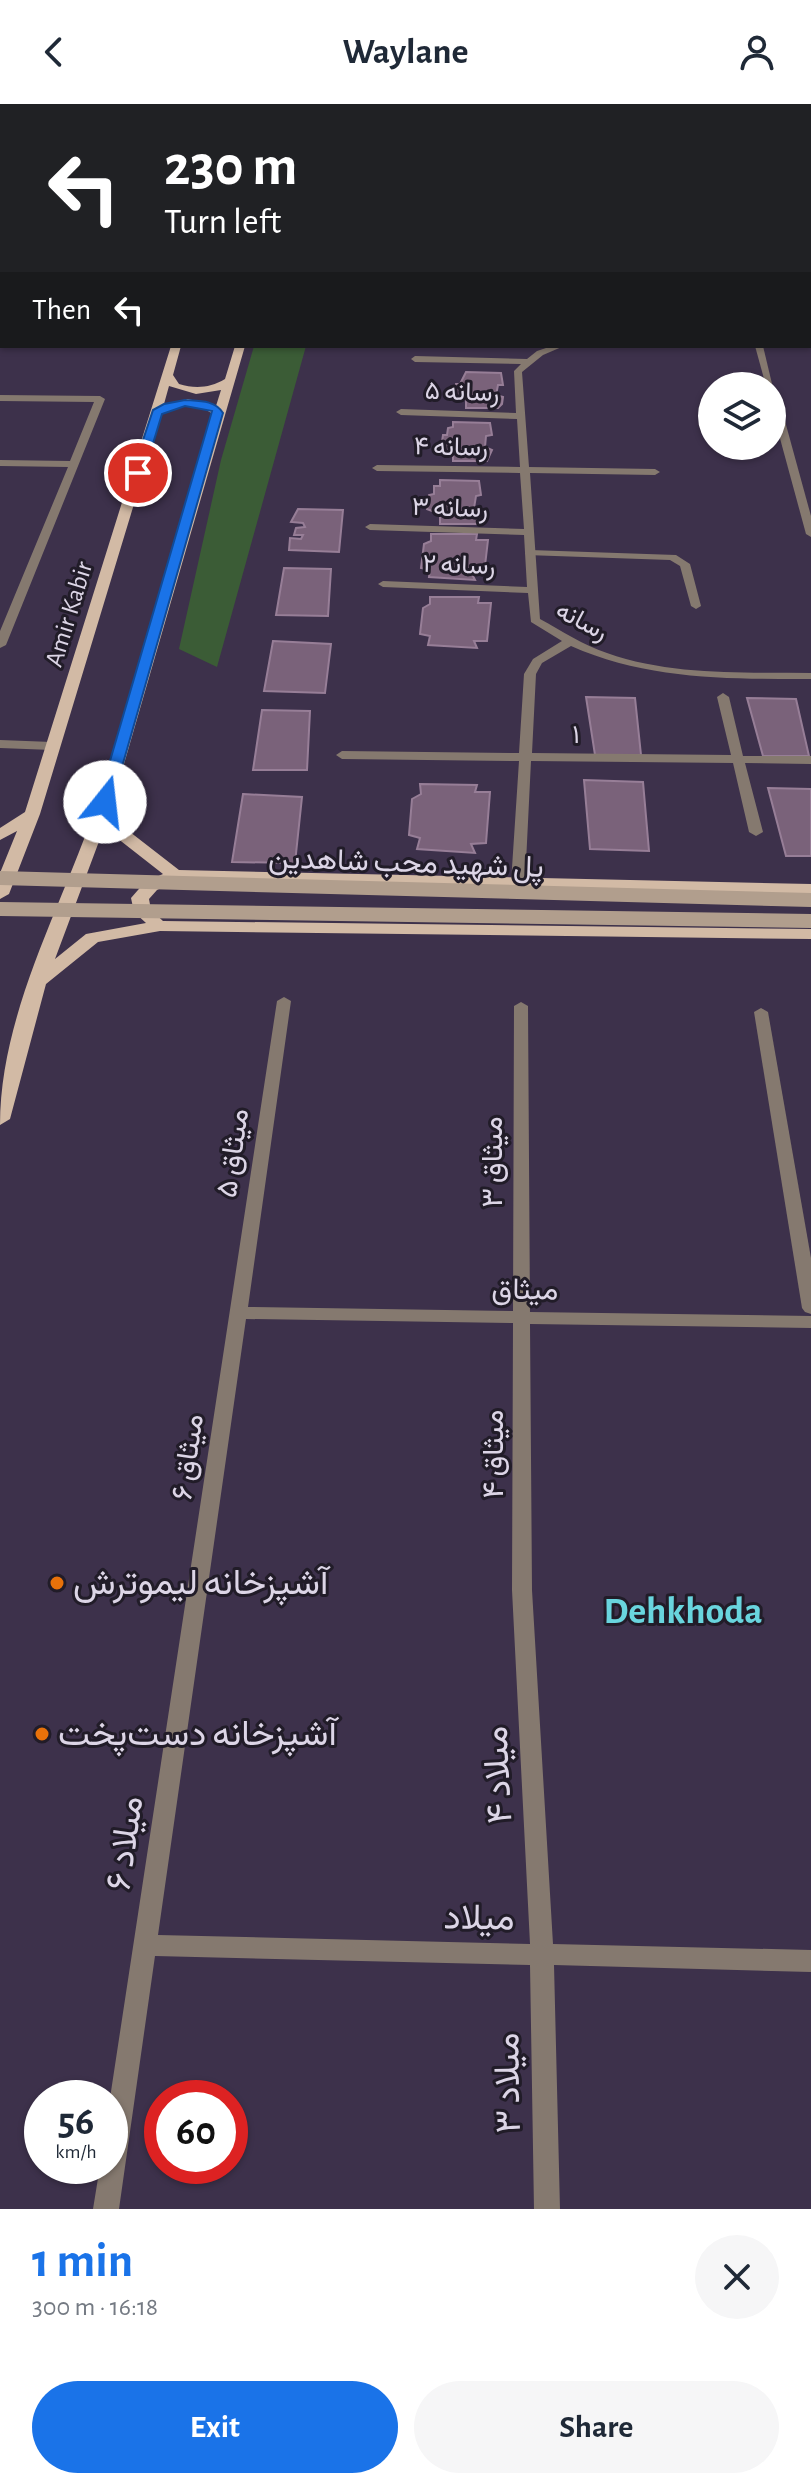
<!DOCTYPE html>
<meta charset="utf-8">
<style>
:root{--surface:#fff;--page:#f6f6f7;--text:#1f2937;--muted:#747a83;--accent:#1a73e8}
body{margin:0;font-family:"Alegreya Sans",Vazirmatn,sans-serif;background:var(--page);color:var(--text);height:100vh;display:flex;flex-direction:column;font-size:30px;white-space:nowrap}
*{box-sizing:border-box;margin:0}
p{font-size:26px;color:var(--muted)}
.icon{flex:none;width:44px;height:44px;fill:none;stroke:currentColor;stroke-width:2;stroke-linecap:round;stroke-linejoin:round}
.map{position:relative;height:2105px;overflow:hidden}
.side{display:flex;flex-direction:column;background:var(--surface);flex:1}
.side>*{flex:none}
.banner{position:absolute;left:0px;top:0px;width:812px;height:244px;box-shadow:0 2px 6px #0004;background:#202124;color:#fff;overflow:hidden}
.buttons{position:absolute;left:698px;top:268px;display:grid;gap:16px}
.buttons a{display:grid;place-items:center;width:88px;height:88px;border-radius:50%;background:var(--surface);box-shadow:0 2px 6px #0004;font-size:40px}
.speed{position:absolute;left:24px;top:1976px;display:flex;gap:16px;font-size:40px;font-weight:700;text-align:center}
.speed>*{display:grid;place-content:center;width:104px;height:104px;border-radius:50%;background:var(--surface);box-shadow:0 2px 6px #0004;line-height:1}
.speed small{font-size:20px;font-weight:400}
.speed .limit{border:12px solid #d22;background:#fff;color:#111}
.pin{position:absolute;display:grid;place-items:center;width:68px;height:68px;color:#fff;margin:-34px;border:4px solid #fff;border-radius:50%;box-shadow:0 2px 8px #0007}
.me{position:absolute;width:88px;margin:-44px;rotate:16deg;stroke-linejoin:round;filter:drop-shadow(0 0 6px #0008)}
.turn{display:flex;align-items:center;gap:28px;height:168px;padding:0 32px;font-size:36px}
.turn .icon{width:104px;height:104px;stroke-width:2.5}
.turn b{display:block;font-size:56px;line-height:68px}
.then{display:flex;align-items:center;height:76px;padding:0 32px;background:#0003;gap:16px;font-size:30px}
.round{display:grid;place-items:center;flex:none;width:84px;height:84px;border-radius:42px;background:var(--page)}
.head{display:flex;align-items:center;justify-content:space-between;height:136px;padding:0 32px}
h1{font-size:48px;font-weight:600;line-height:60px;color:var(--accent)}
.cta{display:flex;gap:16px;margin-top:auto;padding:16px 32px}
.cta a{flex:1;height:92px;border-radius:48px;background:var(--accent);color:#fff;font-size:32px;font-weight:600;line-height:92px;text-align:center}
.cta a+a{background:var(--page);color:var(--text)}
header{display:flex;justify-content:space-between;align-items:center;height:104px;padding:0 32px;background:var(--surface);font-size:36px;font-weight:600}
.map>svg:first-child{display:block}
</style>
<header><svg class="icon" aria-label="back" viewBox="0 0 24 24"><path d="M15 5l-7 7 7 7"/></svg>Waylane<svg class="icon" aria-label="person" viewBox="0 0 24 24"><circle cx="12" cy="8" r="4"/><path d="M4 21q1-7 8-7t8 7"/></svg></header>
<div class="map">
<svg width="811" height="2105" viewBox="0 0 811 2105">
<rect width="100%" height="100%" fill="#3d314b"/>
<polygon fill="#3b5c36" points="254,242 306,242 217,563 179,545 221,356"/>
<g fill="#7a627a" stroke="#977e97" stroke-width="2">
<polygon points="466,268 501,269 503,281 498,281 496,291 503,293 502,300 498,304 466,304 466,296 454,292 456,280 460,280"/>
<polygon points="453,318 490,319 492,331 486,332 485,343 492,346 487,357 453,357 453,348 441,344 443,331 447,331 448,324 453,323"/>
<polygon points="440,376 479,377 481,391 476,392 474,404 482,407 476,420 440,420 440,410 427,405 429,391 434,390 434,382 440,382"/>
<polygon points="298,405 343,406 339,448 289,446 290,434 301,435 303,431 294,431 296,424 305,423 303,419 291,418"/>
<polygon points="431,430 477,430 476,436 488,436 484,470 472,470 475,476 429,473 430,466 421,464 424,440 431,437"/>
<polygon points="284,464 331,465 328,512 276,511"/>
<polygon points="430,493 479,493 478,499 491,499 487,537 474,537 477,544 428,541 430,532 420,530 423,504 430,500"/>
<polygon points="273,537 331,540 325,589 264,587"/>
<polygon points="586,593 635,594 641,651 595,651"/>
<polygon points="747,594 796,595 809,652 763,652"/>
<polygon points="262,606 310,607 307,666 253,666"/>
<polygon points="584,676 643,678 649,747 590,745"/>
<polygon points="420,680 477,681 475,688 490,688 486,739 471,740 475,749 417,745 420,734 409,731 412,695 421,690"/>
<polygon points="768,684 811,685 811,752 786,752"/>
<polygon points="243,690 302,693 295,759 232,758"/>
</g>
<g fill="none" stroke-linecap="round" stroke-linejoin="round">
<polygon fill="#85796f" fill-rule="evenodd" points="530,446 676,451 690,460 701,502 696,505 691,502 680,462 670,456 526,451 525,449"/>
<g fill="#85796f" fill-rule="evenodd">
<polygon points="2,23 2,27 0,28 0,24"/>
<rect x="810" y="28" width="1" height="4"/>
<polygon points="811,116 811,121 810,121 810,116"/>
<path d="M552,242H564L543,251L522,268L529,363L655,365L660,368L655,371L530,369L540,515C562,527 583,541 607,549C672,572 743,568 811,569V575C728,575 648,576 571,542L542,559L536,570L532,649L731,651L717,593L723,589L729,593L743,652H811V660L745,659L763,728L756,732L749,728L733,659L531,657L525,779L518,783L511,779L519,657L342,655L336,651L342,647L519,649L524,570L533,555L562,537L531,518L528,489L383,483L378,480L383,477L527,483L524,431L370,426L365,423L370,420L524,425L520,369L377,367L372,364L377,361L520,363L517,315L401,311L396,308L401,305L516,309L514,267L521,260L415,258L411,255L415,252L527,255L537,247Z"/>
<polygon points="755,242 763,242 773,284 766,282"/>
<polygon points="772,285 777,288 811,412 811,433 806,430 772,305"/>
<polygon points="0,291 100,292 105,295 6,541 0,544 0,527 68,363 0,362 0,356 70,357 94,298 0,297"/>
<polygon points="0,636 52,638 58,642 52,646 0,644"/>
<path d="M284,893L291,897L248,1203L513,1207L514,902L521,898L528,902L530,1208L811,1212V1224L530,1220L532,1486L553,1840L811,1846V1868L554,1861L560,2105H534L530,1861L155,1852L119,2105H93L100,2062H110V1994L277,897ZM246,1215L513,1219L512,1486L530,1840L158,1831Z"/>
<polygon points="761,904 768,908 811,1154 811,1210 805,1208 802,1204 754,908"/>
</g>
<rect fill="#85796f" fill-rule="evenodd" x="0" y="86" width="2" height="4"/>
<path fill="#d2baa5" fill-rule="evenodd" d="M171,242H181L173,271L179,280C195,285 210,284 225,275L235,242H245L113,698L130,728L179,766L811,780V790L177,776L157,786L149,795L151,806L163,817L811,825V835L160,827L98,838L46,880L10,1015L0,1021C0,908 63,802 98,696C139,569 175,439 214,311C197,298 178,301 161,311L40,710L9,790L0,795V769L17,727L0,736V724L25,708ZM169,282L196,290L221,286L216,302L188,295L164,300ZM107,716L117,734L163,770L145,778L131,794L134,808L146,819L86,830L55,855Z"/>
<g stroke="#b19e8d" stroke-width="14">
<polyline points="0,774 811,796"/>
<polyline points="0,805 811,817"/>
</g>
</g>
<path fill="#1a73e8" stroke="#114b97" stroke-width="2" d="M185,296C199,297 215,296 223,309L112,698L105,703L98,698L212,307L185,302L162,310L144,369L138,372L132,369L153,306L164,300Z"/>
<g fill="#e8710a" stroke="#211c28" stroke-width="3">
<circle cx="57" cy="1479" r="8"/>
<circle cx="42" cy="1630" r="8"/>
</g>
<g text-anchor="middle" dominant-baseline="central" stroke-width="6" stroke-linejoin="round" paint-order="stroke">
<g font-size="26" fill="#dcd5e6" stroke="#211c28">
<text transform="translate(462 288) rotate(2)">رسانه ۵</text>
<text transform="translate(451 343) rotate(1)">رسانه ۴</text>
<text transform="translate(450 404) rotate(2)">رسانه ۳</text>
<text transform="translate(459 461) rotate(2)">رسانه ۲</text>
<text transform="translate(69 510) rotate(-73)">Amir Kabir</text>
<text transform="translate(582 517) rotate(28)">رسانه</text>
<text x="576" y="631">۱</text>
</g>
<g font-size="30" fill="#dcd5e6" stroke="#211c28">
<text transform="translate(406 759) rotate(2)">پل شهید محب شاهدین</text>
<text transform="translate(233 1049) rotate(-82)">میثاق ۵</text>
<text transform="translate(493 1058) rotate(-90)">میثاق ۳</text>
<text transform="translate(525 1186) rotate(1)">میثاق</text>
<text transform="translate(494 1350) rotate(-90)">میثاق ۴</text>
<text transform="translate(188 1353) rotate(-82)">میثاق ۶</text>
</g>
<g font-size="36" fill="#dcd5e6" stroke="#211c28" text-anchor="start">
<text x="73" y="1479">آشپزخانه لیموترش</text>
<text x="58" y="1630">آشپزخانه دست‌پخت</text>
</g>
<g font-size="36" fill="#dcd5e6" stroke="#211c28">
<text transform="translate(498 1671) rotate(-93)">میلاد ۴</text>
<text transform="translate(125 1739) rotate(-82)">میلاد ۶</text>
<text transform="translate(479 1814) rotate(1)">میلاد</text>
<text transform="translate(508 1979) rotate(-91)">میلاد ۳</text>
</g>
<g font-size="38" font-weight="bold" fill="#69d5de" stroke="#211c28">
<text x="683" y="1508">Dehkhoda</text>
</g>
</g>
</svg>
<div class="buttons">
<a><svg class="icon" aria-label="layers" viewBox="0 0 24 24"><path d="M12 4l9 5-9 5-9-5zM3 14l9 5 9-5"/></svg></a>
</div>
<div class="speed"><div>56<small>km/h</small></div><div class="limit">60</div></div>
<div class="pin" style="left:138px;top:369px;background:#d93025"><svg class="icon" aria-label="arrive" viewBox="0 0 24 24"><path d="M6 21V4h12l-3 4 3 4H6"/></svg></div>
<svg class="me" style="left:105px;top:698px" viewBox="-20 -20 40 40"><circle r="19" fill="#fff"/><path d="M0-13L10 11 0 6-10 11z" fill="#1a73e8"/></svg>
<div class="banner">
<div class="turn"><svg class="icon" aria-label="left" viewBox="0 0 24 24"><path d="M17 20v-9H6M10 6l-5 5 5 5"/></svg><div><b>230 m</b>Turn left</div></div>
<div class="then">Then<svg class="icon" aria-label="left" viewBox="0 0 24 24"><path d="M17 20v-9H6M10 6l-5 5 5 5"/></svg></div>
</div>
</div>
<section class="side">
<div class="head"><div><h1>1 min</h1><p>300 m · 16:18</p></div><a class="round"><svg class="icon" aria-label="close" viewBox="0 0 24 24"><path d="M6 6l12 12M18 6L6 18"/></svg></a></div>
<div class="cta"><a>Exit</a><a>Share</a></div>
</section>
